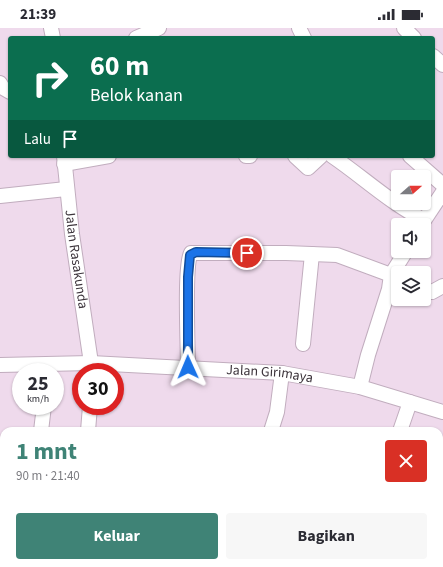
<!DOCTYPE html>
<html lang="id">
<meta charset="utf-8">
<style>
:root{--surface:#fff;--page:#f7f7f7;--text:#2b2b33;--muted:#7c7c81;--accent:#3f8376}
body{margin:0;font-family:"Source Sans 3",sans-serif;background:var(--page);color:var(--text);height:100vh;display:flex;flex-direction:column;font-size:15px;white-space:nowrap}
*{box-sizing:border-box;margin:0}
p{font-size:13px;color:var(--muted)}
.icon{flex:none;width:22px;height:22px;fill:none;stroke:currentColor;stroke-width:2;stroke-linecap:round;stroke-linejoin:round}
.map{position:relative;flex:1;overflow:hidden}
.side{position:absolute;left:0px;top:399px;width:443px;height:140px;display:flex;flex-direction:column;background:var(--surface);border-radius:12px 12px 0 0;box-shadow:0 1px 3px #0004}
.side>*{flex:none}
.guide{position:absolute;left:8px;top:8px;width:427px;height:122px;border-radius:4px;box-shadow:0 1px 3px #0004;background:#0b6e4f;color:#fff;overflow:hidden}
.needle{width:26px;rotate:69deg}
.buttons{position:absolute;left:391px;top:142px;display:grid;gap:8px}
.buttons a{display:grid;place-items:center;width:40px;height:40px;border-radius:4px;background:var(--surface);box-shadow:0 1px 3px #0004;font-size:20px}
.speed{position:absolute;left:12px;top:335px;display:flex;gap:8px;font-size:20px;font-weight:700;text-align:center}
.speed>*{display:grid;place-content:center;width:52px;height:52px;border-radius:50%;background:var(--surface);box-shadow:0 1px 3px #0004;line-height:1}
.speed small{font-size:10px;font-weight:400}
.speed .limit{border:6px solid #d22;background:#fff;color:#111}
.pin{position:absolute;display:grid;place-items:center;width:34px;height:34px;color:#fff;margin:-17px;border:2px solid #fff;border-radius:50%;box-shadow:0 1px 4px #0007}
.me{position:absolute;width:44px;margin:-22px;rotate:359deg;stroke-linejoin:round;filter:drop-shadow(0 0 3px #0008)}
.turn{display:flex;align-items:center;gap:14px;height:84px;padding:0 16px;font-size:18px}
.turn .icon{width:52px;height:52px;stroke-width:2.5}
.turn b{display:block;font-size:28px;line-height:34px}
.then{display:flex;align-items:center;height:38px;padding:0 16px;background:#0003;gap:8px;font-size:15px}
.round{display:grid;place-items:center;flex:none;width:42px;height:42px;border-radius:4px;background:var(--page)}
.overview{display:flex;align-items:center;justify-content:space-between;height:68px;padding:0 16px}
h1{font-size:24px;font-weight:700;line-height:30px;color:var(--accent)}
.button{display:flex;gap:8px;margin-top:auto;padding:8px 16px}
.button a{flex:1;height:46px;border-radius:4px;background:var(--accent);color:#fff;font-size:16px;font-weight:700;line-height:46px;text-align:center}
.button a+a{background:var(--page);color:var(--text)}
.status{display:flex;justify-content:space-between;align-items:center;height:28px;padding:0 20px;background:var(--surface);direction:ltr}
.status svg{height:11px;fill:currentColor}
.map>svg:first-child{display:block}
</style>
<div class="status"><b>21:39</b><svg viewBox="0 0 49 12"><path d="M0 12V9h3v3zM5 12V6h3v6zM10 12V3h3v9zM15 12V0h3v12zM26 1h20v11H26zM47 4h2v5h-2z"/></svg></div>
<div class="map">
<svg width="443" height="539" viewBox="0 0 443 539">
<rect width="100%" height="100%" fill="#efdaec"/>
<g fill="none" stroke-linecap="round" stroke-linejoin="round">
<g stroke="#c1adbe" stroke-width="16">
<g id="minor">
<polyline points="51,0 53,10"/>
<polyline points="299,0 304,10"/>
<polyline points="404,0 414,10"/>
<polyline points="136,10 159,0"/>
<polyline points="433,28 443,37"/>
<polyline points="0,55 3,60 10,64"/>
<path id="s1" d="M64,128L72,206L91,335V344"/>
<polyline points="246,128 250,128"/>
<polyline points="295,128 308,140 321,128"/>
<path d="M332,128C363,149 390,175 424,192"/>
<polyline points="410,128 443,157"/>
<polyline points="64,136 109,128"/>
<polyline points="0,168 66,161"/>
<polyline points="421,197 443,164"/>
<polyline points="424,262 432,264 443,258"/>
<polyline points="303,316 312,226"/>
<path id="s2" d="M0,337L91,335L282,345L360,359L443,384"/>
<path d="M188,339C188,320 184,237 191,225H286L337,227L391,247"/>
<polyline points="360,359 368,327 389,261 391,247 406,223"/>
<polyline points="41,403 44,378"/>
<polyline points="88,403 90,378"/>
<polyline points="271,403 277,384 282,345"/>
<polyline points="400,403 410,374"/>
<polyline points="0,463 4,462"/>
<polyline points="25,539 25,535"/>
<polyline points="352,539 353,535"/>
</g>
</g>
<use href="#minor" stroke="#fff" stroke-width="14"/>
</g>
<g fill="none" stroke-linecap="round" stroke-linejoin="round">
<g stroke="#114b97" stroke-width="10">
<polyline id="route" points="188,339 188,249 190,227 196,224 247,225"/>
</g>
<use href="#route" stroke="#1a73e8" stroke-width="7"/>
</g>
<g text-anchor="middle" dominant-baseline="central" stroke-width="3" stroke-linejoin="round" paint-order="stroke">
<g font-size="14" fill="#3c343b" stroke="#efdaec">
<text stroke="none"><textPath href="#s1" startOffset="104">Jalan Rasakunda</textPath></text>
<text stroke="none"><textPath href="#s2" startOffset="270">Jalan Girimaya</textPath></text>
</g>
</g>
</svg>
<div class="buttons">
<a><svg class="needle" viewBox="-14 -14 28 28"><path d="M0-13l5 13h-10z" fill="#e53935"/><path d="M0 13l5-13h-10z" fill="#7c7c81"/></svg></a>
<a><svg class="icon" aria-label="sound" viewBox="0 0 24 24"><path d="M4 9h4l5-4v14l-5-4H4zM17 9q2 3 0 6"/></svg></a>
<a><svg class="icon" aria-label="layers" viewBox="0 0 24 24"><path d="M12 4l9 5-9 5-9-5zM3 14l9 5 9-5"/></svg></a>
</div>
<div class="speed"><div>25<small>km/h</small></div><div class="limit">30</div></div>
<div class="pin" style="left:247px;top:225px;background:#d93025"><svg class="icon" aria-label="arrive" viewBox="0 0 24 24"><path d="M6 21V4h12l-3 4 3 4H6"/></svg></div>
<svg class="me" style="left:188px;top:339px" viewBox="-20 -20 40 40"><path d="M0-17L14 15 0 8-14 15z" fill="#1a73e8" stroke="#fff" stroke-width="4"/></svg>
<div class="guide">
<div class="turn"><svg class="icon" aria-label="right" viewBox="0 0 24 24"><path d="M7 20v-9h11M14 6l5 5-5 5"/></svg><div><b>60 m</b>Belok kanan</div></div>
<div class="then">Lalu<svg class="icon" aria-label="arrive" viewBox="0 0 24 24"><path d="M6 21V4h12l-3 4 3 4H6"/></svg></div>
</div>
<section class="side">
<div class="overview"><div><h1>1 mnt</h1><p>90 m · 21:40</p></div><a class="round" style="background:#d93025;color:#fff"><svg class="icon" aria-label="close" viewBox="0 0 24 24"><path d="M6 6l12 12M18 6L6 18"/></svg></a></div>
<div class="button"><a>Keluar</a><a>Bagikan</a></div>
</section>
</div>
